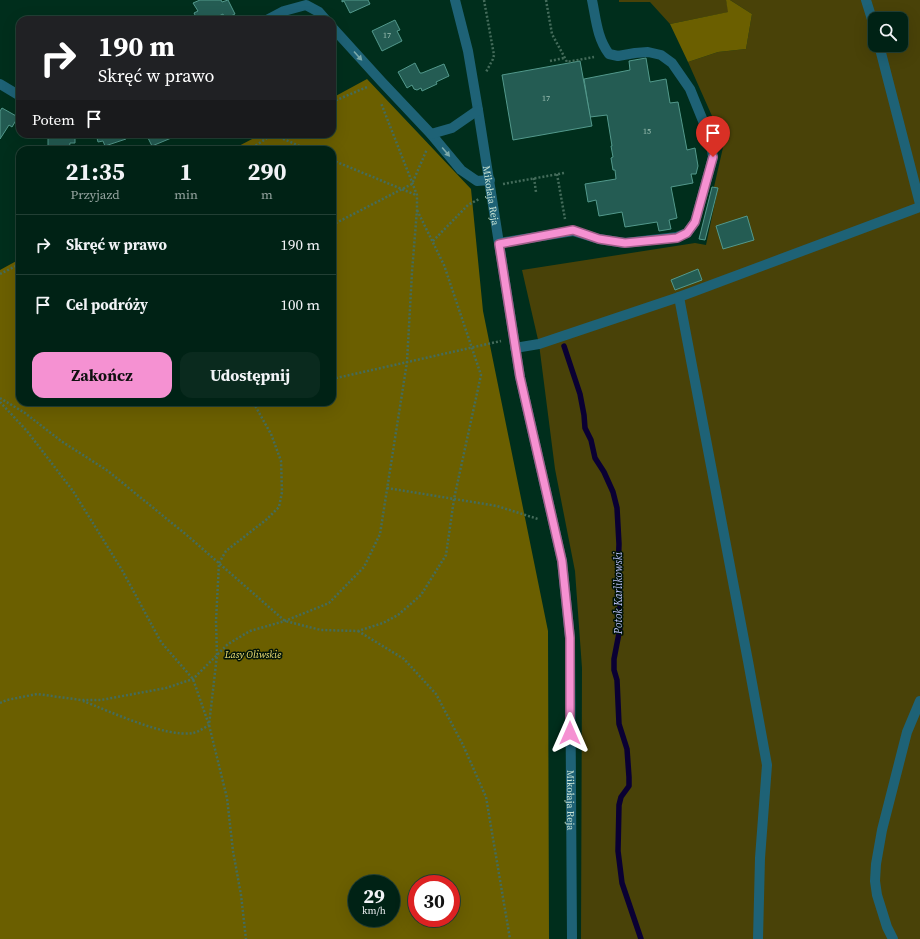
<!DOCTYPE html>
<html lang="pl">
<meta charset="utf-8">
<style>
:root{--surface:#002215;--page:#0a2a1e;--text:#f1f3f6;--muted:#95a4a0;--line:#223f34;--accent:#f591d2}
body{margin:0;font-family:"Source Serif 4",serif;background:var(--page);color:var(--text);height:100vh;display:flex;flex-direction:column;font-size:15px;white-space:nowrap}
*{box-sizing:border-box;margin:0}
p{font-size:13px;color:var(--muted)}
.icon{flex:none;width:22px;height:22px;fill:none;stroke:currentColor;stroke-width:2;stroke-linecap:round;stroke-linejoin:round}
.map{position:relative;flex:1;overflow:hidden}
.panel{position:absolute;left:16px;top:146px;width:320px;height:260px;display:flex;flex-direction:column;background:var(--surface);border-radius:12px;box-shadow:0 4px 16px #0002,0 0 0 1px var(--line)}
.panel>*{flex:none}
.guide{position:absolute;left:16px;top:16px;width:320px;height:122px;border-radius:12px;box-shadow:0 4px 16px #0002,0 0 0 1px var(--line);background:#202124;color:#fff;overflow:hidden}
.controls{position:absolute;left:868px;top:12px;display:grid;gap:8px}
.controls a{display:grid;place-items:center;width:40px;height:40px;border-radius:8px;background:var(--surface);box-shadow:0 4px 16px #0002,0 0 0 1px var(--line);font-size:20px}
.speed{position:absolute;left:348px;top:875px;display:flex;gap:8px;font-size:20px;font-weight:700;text-align:center}
.speed>*{display:grid;place-content:center;width:52px;height:52px;border-radius:50%;background:var(--surface);box-shadow:0 4px 16px #0002,0 0 0 1px var(--line);line-height:1}
.speed small{font-size:10px;font-weight:400}
.speed .limit{border:6px solid #d22;background:#fff;color:#111}
.pin{position:absolute;display:grid;place-items:center;width:34px;height:34px;color:#fff;margin:-41px -17px;border-radius:50% 50% 50% 0;rotate:-45deg;box-shadow:0 0 4px #0007}
.pin .icon{rotate:45deg}
.me{position:absolute;width:44px;margin:-22px;rotate:0deg;stroke-linejoin:round;filter:drop-shadow(0 0 3px #0008)}
.turn{display:flex;align-items:center;gap:14px;height:84px;padding:0 16px;font-size:18px}
.turn .icon{width:52px;height:52px;stroke-width:2.5}
.turn b{display:block;font-size:28px;line-height:34px}
.then{display:flex;align-items:center;height:38px;padding:0 16px;background:#0003;gap:8px;font-size:15px}
.eta{display:flex;justify-content:space-evenly;align-items:center;height:68px;text-align:center}
.eta b{font-size:24px;font-weight:700;line-height:28px}
.button{display:flex;gap:8px;margin-top:auto;padding:8px 16px}
.button a{flex:1;height:46px;border-radius:12px;background:var(--accent);color:#111;font-size:16px;font-weight:700;line-height:46px;text-align:center}
.button a+a{background:var(--page);color:var(--text)}
ul{padding:0;list-style:none}
li{display:flex;align-items:center;gap:12px;height:60px;padding:0 16px;border-top:1px solid var(--line)}
li div{flex:1}
li b{display:block;font-size:15px}
li em{font-style:normal}
.map>svg:first-child{display:block}
</style>
<div class="map">
<svg width="920" height="939" viewBox="0 0 920 939">
<rect width="100%" height="100%" fill="#002e1c"/>
<g fill="#494208" fill-rule="evenodd">
<polygon points="619,0 726,0 729,12 670,24 650,2 619,2"/>
<path d="M730,0H920V939H581L582,668L575,571L555,469L539,344L522,270L695,243L706,245L718,188L714,187L724,143L688,62L718,52L746,49L752,14ZM875,19H901V45H875Z"/>
</g>
<g fill="#6b5f00" fill-rule="evenodd">
<polygon points="726,0 730,0 752,14 746,49 718,52 688,62 670,24 728,12"/>
<path d="M367,79L471,189L483,311L548,631L549,939H0V270L20,259V402H332V150H231L262,134H332V98ZM357,884H391V918H357ZM417,884H451V918H417Z"/>
</g>
<g fill="none" stroke-linecap="round" stroke-linejoin="round">
<polyline stroke="#0a0033" stroke-width="5.5" points="564,346 580,394 584,415 585,428 591,440 595,458 604,472 613,492 617,508 619,544 618,571 620,598 620,628 614,659 614,670 617,680 619,724 627,749 629,777 629,786 621,797 619,805 618,851 622,883 641,939"/>
</g>
<g fill="#245c53" stroke="#53998c">
<polygon points="200,0 221,0 222,2 228,0 235,14 225,19 223,14 211,20 202,20 200,17 197,19 194,13 198,11 193,3"/>
<polygon points="342,0 368,0 370,4 350,13 344,1 342,2"/>
<polygon points="395,20 400,30 397,31 402,41 382,51 372,31"/>
<polygon points="20,58 20,75 17,66"/>
<polygon points="646,58 650,82 666,79 670,103 678,102 687,150 695,148 698,166 696,174 691,174 693,183 671,187 677,218 669,220 671,229 659,231 657,222 625,227 622,212 599,216 596,200 588,202 585,184 616,179 615,170 613,170 611,158 613,157 611,146 612,146 607,115 590,117 584,79 630,70 629,61"/>
<polygon points="580,61 592,126 513,140 502,75"/>
<polygon points="415,63 420,73 422,73 444,64 449,76 436,82 437,84 422,91 421,88 417,90 414,89 412,85 407,88 398,72"/>
<polygon points="2,108 18,117 12,127 9,125 0,139 0,111"/>
<polygon points="48,134 75,134 75,143 70,143 69,150 48,150"/>
<polygon points="96,134 125,134 126,139 105,146 103,141 98,142"/>
<polygon points="146,134 181,134 152,146"/>
<polygon points="712,187 718,188 705,240 699,239"/>
<polygon points="747,216 754,240 723,249 716,226"/>
<polygon points="698,269 702,280 675,290 671,280"/>
</g>
<g fill="none" stroke-linecap="round" stroke-linejoin="round">
<g stroke="#446c5b" stroke-width="2.5" stroke-dasharray="2 2" stroke-linecap="butt">
<polyline points="484,0 494,55 493,59 486,72"/>
<polyline points="546,0 552,34 567,62 594,57"/>
<polyline points="550,61 564,58"/>
<polyline points="332,102 367,87"/>
<polyline points="272,134 309,150"/>
<polyline points="249,150 273,134"/>
<polyline points="332,160 416,195"/>
<polyline points="557,174 565,219"/>
<polyline points="534,178 536,192"/>
<polyline points="503,184 564,173"/>
<polyline points="332,225 412,184 427,149"/>
<polyline points="433,241 468,205 479,199"/>
<polyline points="0,274 20,264"/>
<polyline points="332,379 501,341"/>
<polyline points="0,398 25,413 61,441 108,471 189,537 285,621 321,630 358,631 383,623 398,615 421,595 446,555 454,499 481,375 444,265 417,210"/>
<polyline points="0,402 27,431 73,491 122,570 161,642 193,679 209,725 227,798 233,851 241,895 246,939"/>
<polyline points="387,488 497,506 538,519"/>
<polyline points="358,631 404,659 436,694 463,745 486,797 510,939"/>
<path d="M83,701C109,711 166,738 193,733C198,732 204,728 209,725L217,655L216,621L219,563L226,551L267,519L279,507L282,492L281,461L271,434L253,402"/>
<polyline points="0,703 7,700 37,694 81,700 101,700 166,688 193,679 228,644 250,631 285,621 329,603 364,567 380,534 407,362 412,272 417,210 417,195 381,103"/>
</g>
<g stroke="#1e6276" stroke-width="10">
<path id="s1" d="M455,0L468,51L478,110L520,377L562,561L570,638L572,939"/>
<polyline points="866,0 875,29"/>
<polyline points="267,20 284,11 306,5 319,12 326,20"/>
<polyline points="332,27 381,81 431,134 461,170 477,181 490,180"/>
<polyline points="879,45 920,204"/>
<polyline points="0,84 20,96"/>
<polyline points="431,134 452,128 478,110"/>
<path d="M499,243L573,231L599,239L625,243L677,237L687,233L695,222L713,157L710,138L690,89L672,63L661,55L648,52L635,53L618,56L609,54C597,38 596,19 592,0"/>
<polyline points="679,297 748,661 767,765 760,858 758,939"/>
<polyline points="515,348 539,344 679,297 920,207"/>
<polyline points="893,939 887,927 877,895 875,881 876,864 882,830 907,732 920,701"/>
</g>
</g>
<defs><path id="oneway-solid" d="M-6-.8H1V-3.2L6.5 0L1 3.2V.8H-6Z"/></defs>
<g fill="#7ba9aa">
<use href="#oneway-solid" transform="translate(358 56) rotate(48)"/>
<use href="#oneway-solid" transform="translate(446 152) rotate(50)"/>
</g>
<g fill="none" stroke-linecap="round" stroke-linejoin="round">
<g stroke="#9f5e88" stroke-width="10">
<polyline id="route" points="570,733 570,638 562,561 520,377 499,244 573,230 599,239 625,243 677,238 687,233 695,222 713,157"/>
</g>
<use href="#route" stroke="#f591d2" stroke-width="7"/>
</g>
<g text-anchor="middle" dominant-baseline="central" stroke-width="3" stroke-linejoin="round" paint-order="stroke">
<g font-size="8" fill="#9ec1b4">
<text x="387" y="35">17</text>
<text x="546" y="98">17</text>
<text x="647" y="131">15</text>
</g>
<g font-size="10" fill="#c7e3d4" stroke="#001309">
<text stroke="none"><textPath href="#s1" startOffset="199">Mikołaja Reja</textPath></text>
<text stroke="none"><textPath href="#s1" startOffset="811">Mikołaja Reja</textPath></text>
</g>
<g font-size="10" font-style="italic" fill="#f1e174" stroke="#001309">
<text x="253" y="654">Lasy Oliwskie</text>
</g>
<g font-size="11" font-style="italic" fill="#bcc0f8" stroke="#001309">
<text transform="translate(618 593) rotate(-90)">Potok Karlikowski</text>
</g>
</g>
</svg>
<div class="controls">
<a><svg class="icon" aria-label="search" viewBox="0 0 24 24"><circle cx="10" cy="10" r="6"/><path d="M15 15l6 6"/></svg></a>
</div>
<div class="speed"><div>29<small>km/h</small></div><div class="limit">30</div></div>
<div class="pin" style="left:713px;top:157px;background:#d93025"><svg class="icon" aria-label="arrive" viewBox="0 0 24 24"><path d="M6 21V4h12l-3 4 3 4H6"/></svg></div>
<svg class="me" style="left:570px;top:733px" viewBox="-20 -20 40 40"><path d="M0-17L14 15 0 8-14 15z" fill="#f591d2" stroke="#fff" stroke-width="4"/></svg>
<div class="guide">
<div class="turn"><svg class="icon" aria-label="right" viewBox="0 0 24 24"><path d="M7 20v-9h11M14 6l5 5-5 5"/></svg><div><b>190 m</b>Skręć w prawo</div></div>
<div class="then">Potem<svg class="icon" aria-label="arrive" viewBox="0 0 24 24"><path d="M6 21V4h12l-3 4 3 4H6"/></svg></div>
</div>
<section class="panel">
<div class="eta">
<div><b>21:35</b><p>Przyjazd</p></div>
<div><b>1</b><p>min</p></div>
<div><b>290</b><p>m</p></div>
</div>
<ul>
<li><svg class="icon" aria-label="right" viewBox="0 0 24 24"><path d="M7 20v-9h11M14 6l5 5-5 5"/></svg><div><b>Skręć w prawo</b></div><em>190 m</em></li>
<li><svg class="icon" aria-label="arrive" viewBox="0 0 24 24"><path d="M6 21V4h12l-3 4 3 4H6"/></svg><div><b>Cel podróży</b></div><em>100 m</em></li>
</ul>
<div class="button"><a>Zakończ</a><a>Udostępnij</a></div>
</section>
</div>
